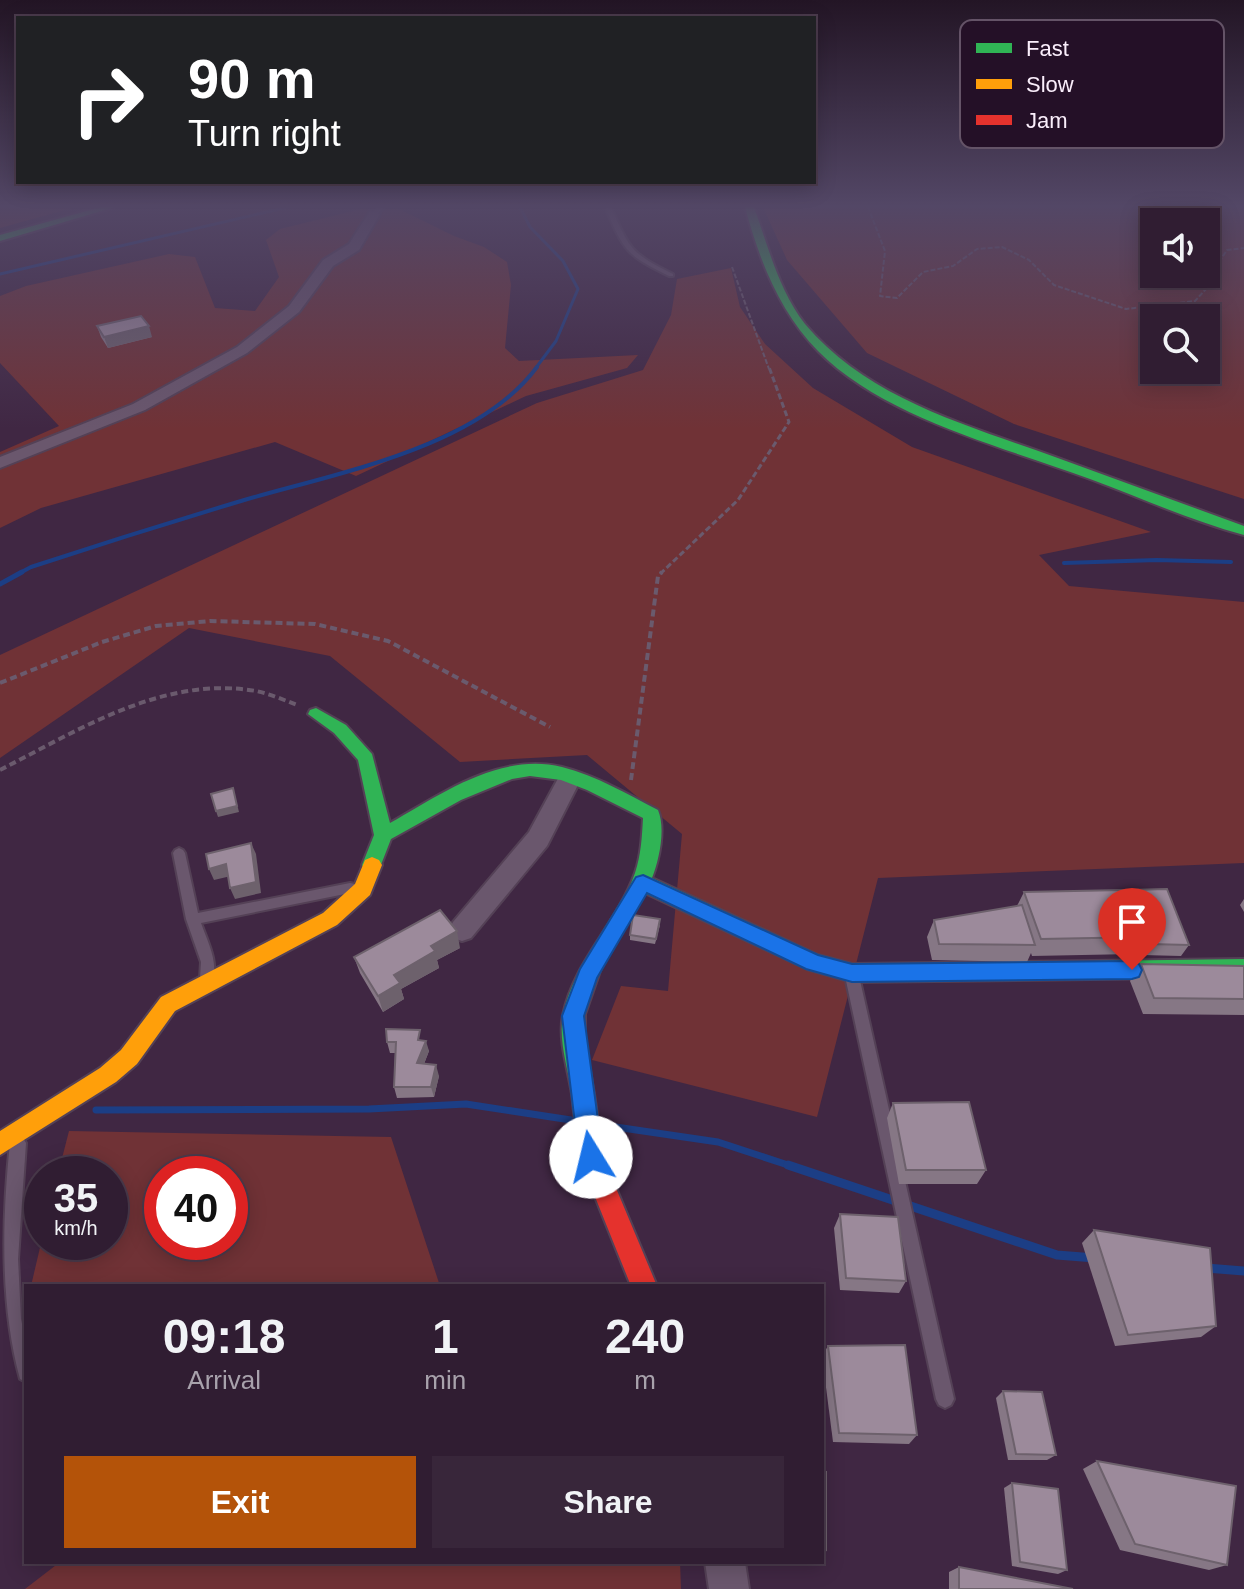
<!DOCTYPE html>
<style>
:root{--surface:#301d32;--page:#38263a;--text:#f1f3f6;--muted:#a8a2ac;--line:#4b3b4d;--accent:#b45309}
body{margin:0;font-family:Helvetica,sans-serif;background:var(--page);color:var(--text);height:100vh;display:flex;flex-direction:column;font-size:30px;white-space:nowrap}
*{box-sizing:border-box;margin:0}
p{font-size:26px;color:var(--muted)}
.icon{flex:none;width:44px;height:44px;fill:none;stroke:currentColor;stroke-width:2;stroke-linecap:round;stroke-linejoin:round}
.map{position:relative;flex:1;overflow:hidden}
.panel{position:absolute;left:24px;top:1284px;width:800px;height:280px;display:flex;flex-direction:column;background:var(--surface);border-radius:0px;box-shadow:0 4px 20px #0003,0 0 0 2px var(--line)}
.panel>*{flex:none}
.hud{position:absolute;left:16px;top:16px;width:800px;height:168px;border-radius:0px;box-shadow:0 4px 20px #0003,0 0 0 2px var(--line);background:#202124;color:#fff;overflow:hidden}
.fabs{position:absolute;left:1140px;top:208px;display:grid;gap:16px}
.fabs a{display:grid;place-items:center;width:80px;height:80px;border-radius:0px;background:var(--surface);box-shadow:0 4px 20px #0003,0 0 0 2px var(--line);font-size:40px}
.speed{position:absolute;left:24px;top:1156px;display:flex;gap:16px;font-size:40px;font-weight:700;text-align:center}
.speed>*{display:grid;place-content:center;width:104px;height:104px;border-radius:50%;background:var(--surface);box-shadow:0 4px 20px #0003,0 0 0 2px var(--line);line-height:1}
.speed small{font-size:20px;font-weight:400}
.speed .limit{border:12px solid #d22;background:#fff;color:#111}
.pin{position:absolute;display:grid;place-items:center;width:68px;height:68px;color:#fff;margin:-82px -34px;border-radius:50% 50% 50% 0;rotate:-45deg;box-shadow:0 0 8px #0007}
.pin .icon{rotate:45deg}
.me{position:absolute;width:88px;margin:-44px;rotate:351deg;stroke-linejoin:round;filter:drop-shadow(0 0 6px #0008)}
.turn{display:flex;align-items:center;gap:28px;height:168px;padding:0 40px;font-size:36px}
.turn .icon{width:104px;height:104px;stroke-width:2.5}
.turn b{display:block;font-size:56px;line-height:68px}
.eta{display:flex;justify-content:space-evenly;align-items:center;height:136px;text-align:center}
.eta b{font-size:48px;font-weight:700;line-height:56px}
.action{display:flex;gap:16px;margin-top:auto;padding:16px 40px}
.action a{flex:1;height:92px;border-radius:0px;background:var(--accent);color:#fff;font-size:32px;font-weight:700;line-height:92px;text-align:center}
.action a+a{background:var(--page);color:var(--text)}
.map>svg:first-child{display:block}
</style>
<div class="map">
<svg width="1244" height="1589" viewBox="0 0 1244 1589">
<rect width="100%" height="100%" fill="#402743"/>
<g fill="#703236" fill-rule="evenodd">
<polygon points="0,207 76,207 0,228"/>
<path d="M763,207H1244V499L1014,424L867,353L787,260ZM1206,222V274H1154V222ZM1206,318V370H1154V318Z"/>
<polygon points="361,209 399,209 454,236 484,247 507,262 511,285 505,348 519,361 638,355 627,368 526,396 356,476 275,442 41,508 0,528 0,452 59,426 0,363 0,296 26,286 169,254 195,257 215,308 255,311 279,277 266,240 280,229"/>
<polygon points="731,268 740,307 765,344 813,388 912,447 1151,532 1039,555 1069,586 1244,602 1244,863 878,878 817,1117 592,1060 621,986 668,991 682,834 587,755 460,762 330,656 189,628 0,758 0,655 537,403 643,370 671,315 677,279"/>
<path d="M69,1131L391,1137L440,1286H31L42,1239V1242H110V1174H58ZM230,1174V1242H162V1174Z"/>
<polygon points="60,1562 680,1562 681,1589 25,1589"/>
</g>
<g fill="none" stroke-linecap="round" stroke-linejoin="round">
<g stroke="#1c3e85" stroke-width="3">
<polyline points="520,207 530,227 563,261 578,289 556,341 535,369"/>
<polyline points="0,274 288,207"/>
</g>
<g stroke="#1c3e85" stroke-width="4">
<polyline points="1064,563 1157,560 1231,562"/>
<path d="M18,574L31,567C101,544 171,522 241,501C335,473 476,449 537,367"/>
</g>
<polyline stroke="#1c3e85" stroke-width="5" points="0,584 22,572"/>
<g stroke="#1c3e85" stroke-width="7">
<polyline points="96,1110 369,1109 466,1104 571,1120"/>
<polyline points="602,1125 718,1142 794,1167"/>
</g>
<g stroke="#1c3e85" stroke-width="9">
<polyline points="788,1165 1057,1255 1095,1258"/>
<polyline points="1206,1268 1244,1271"/>
</g>
<g stroke="#544156" stroke-width="4">
<g id="lane">
<polygon points="379,207 385,207 376,215 372,215 372,213"/>
<path d="M605,207H611C630,250 631,253 673,274V276H669C626,255 624,251 605,207Z"/>
<path d="M179,848L183,850L185,853L198,913L350,883L355,884L356,888L355,892L350,893L201,923C208,943 219,962 212,983L207,985L202,983L200,979L201,962L186,919L173,853L175,850Z"/>
<polygon points="852,970 857,972 859,976 954,1399 951,1405 945,1408 939,1405 936,1399 845,976 847,972"/>
<path d="M18,1136L23,1138L26,1143L18,1259L21,1319L26,1343V1382L20,1379C0,1306 2,1220 10,1143L13,1138Z"/>
</g>
</g>
<g stroke="#544156" stroke-width="4">
<g id="street">
<polygon points="370,211 380,214 359,250 333,266 299,312 247,353 145,410 0,468 0,457 133,404 237,347 289,306 323,260 349,244"/>
<polygon points="569,770 577,773 581,779 547,846 471,938 462,941 453,938 449,930 453,922 529,832 561,773"/>
<polygon points="705,1562 745,1562 749,1589 709,1589"/>
</g>
</g>
<g stroke="#544156" stroke-width="4">
<g id="fast">
<polygon points="101,207 115,207 0,241 0,235"/>
<path d="M745,207H754C768,246 779,291 805,324C868,399 967,425 1055,457C1118,480 1181,503 1244,526V535C1192,521 1141,498 1090,479C1004,447 884,418 818,351C779,311 759,259 745,207Z"/>
<path d="M316,708L346,725L372,754L390,823C441,794 500,752 562,767C597,776 627,794 658,810C666,829 659,860 652,878L818,955L852,964L1244,959V977L852,982L807,969L645,893L601,968L585,1014V1042L594,1094L591,1101L583,1105L575,1101L572,1094C568,1069 558,1040 563,1015C574,961 617,924 635,873C641,855 642,837 643,818L587,790L561,780L530,776L512,779L461,800L391,839L379,870H365L362,865L374,835L358,760L334,733L308,714L310,710Z"/>
</g>
</g>
<g stroke="#544156" stroke-width="4">
<polygon id="slow" points="372,857 379,860 382,865 370,895 337,925 175,1011 137,1064 116,1082 0,1155 0,1131 100,1068 121,1050 161,997 323,913 355,884 365,860"/>
</g>
<g stroke="#544156" stroke-width="4">
<polygon id="jam" points="583,1083 591,1087 594,1094 603,1157 657,1286 631,1286 579,1157 572,1094 575,1087"/>
</g>
<g stroke="#6a5a6d" stroke-width="2" stroke-dasharray="5 2" stroke-linecap="butt">
<polyline points="868,207 885,251 880,296 897,298 923,272 953,266 977,249 1002,247 1029,260 1054,285 1126,309 1195,301 1219,275 1221,259 1227,250 1244,248"/>
<polyline points="732,267 769,369"/>
</g>
<polyline stroke="#6a5a6d" stroke-width="3" stroke-dasharray="6 3" stroke-linecap="butt" points="660,574 738,500 789,422 769,367"/>
<g stroke="#6a5a6d" stroke-width="4" stroke-dasharray="7 4" stroke-linecap="butt">
<polyline points="0,683 102,642 156,626 210,621 315,624 388,641 550,727"/>
<path d="M0,770C79,730 164,675 256,691C270,694 284,700 297,705"/>
<polyline points="631,780 658,576 662,572"/>
</g>
<use href="#lane" fill="#6a576d" fill-rule="evenodd"/>
<use href="#street" fill="#6a576d" fill-rule="evenodd"/>
<use href="#fast" fill="#30b455" fill-rule="evenodd"/>
<use href="#slow" fill="#ff9f0a" fill-rule="evenodd"/>
<use href="#jam" fill="#e5322d" fill-rule="evenodd"/>
</g>
<g fill="#867785">
<polygon points="97,326 152,337 108,348 101,337"/>
<polygon points="1130,890 1189,945 1181,956 1142,955 1139,945 1133,954 1032,956 1031,953 1027,962 932,960 927,937 934,920 1017,906 1024,892 1126,896"/>
<polygon points="1244,899 1244,912 1240,905"/>
<polygon points="660,925 655,944 630,940 630,935"/>
<polygon points="460,948 437,960 439,968 401,989 404,999 383,1012 360,973 354,957"/>
<polygon points="1141,964 1244,966 1244,1015 1143,1014 1130,981"/>
<polygon points="423,1040 429,1051 424,1064 439,1076 434,1097 397,1098 394,1087 395,1053 390,1053 387,1042"/>
<polygon points="893,1103 986,1170 977,1184 899,1184 887,1118"/>
<polygon points="840,1214 906,1281 899,1293 840,1290 834,1228"/>
<polygon points="1094,1230 1216,1326 1201,1337 1115,1346 1082,1243"/>
<polygon points="828,1346 917,1435 909,1444 833,1442 822,1356"/>
<polygon points="1003,1391 1056,1455 1047,1460 1008,1460 996,1398"/>
<polygon points="1097,1461 1227,1565 1209,1570 1120,1550 1083,1469"/>
<polygon points="1012,1483 1067,1570 1058,1574 1012,1566 1004,1488"/>
<polygon points="959,1567 1073,1589 949,1589 949,1572"/>
</g>
<g fill="#6d616c">
<polygon points="149,326 152,337 108,348 104,337"/>
<polygon points="233,788 239,812 218,817 216,811"/>
<polygon points="251,843 256,854 261,893 235,899 230,888"/>
<polygon points="226,864 231,876 214,880 209,869"/>
<polygon points="457,931 460,948 437,960 439,968 401,989 404,999 383,1012 378,996 394,975 431,946"/>
<polygon points="426,1041 429,1051 420,1074 417,1063"/>
<polygon points="436,1065 439,1076 434,1097 431,1087"/>
</g>
<g fill="#9c8a9b" stroke="#6d616c" stroke-width="2">
<polygon points="141,316 149,326 104,337 97,326"/>
<polygon points="233,788 237,806 216,811 211,794"/>
<polygon points="251,843 256,882 230,888 226,864 209,869 206,854"/>
<polygon points="1167,889 1189,945 1149,944 1130,890"/>
<polygon points="1124,890 1144,937 1041,939 1024,892"/>
<polygon points="1022,905 1035,945 939,944 934,920"/>
<polygon points="440,910 457,931 431,946 435,951 394,975 400,983 378,996 354,957"/>
<polygon points="633,915 660,919 656,939 630,935"/>
<polygon points="1141,964 1244,966 1244,999 1154,998"/>
<polygon points="386,1029 420,1030 418,1040 426,1041 417,1063 436,1065 431,1087 394,1087 396,1042 387,1042"/>
<polygon points="969,1102 986,1170 906,1170 893,1103"/>
<polygon points="840,1214 898,1217 906,1281 846,1278"/>
<polygon points="1094,1230 1210,1248 1216,1326 1128,1335"/>
<polygon points="905,1345 917,1435 839,1433 828,1346"/>
<polygon points="1003,1391 1042,1392 1056,1455 1016,1454"/>
<polygon points="1097,1461 1236,1486 1227,1565 1135,1544"/>
<polygon points="822,1472 826,1472 826,1550 822,1549"/>
<polygon points="1012,1483 1058,1489 1067,1570 1020,1562"/>
<polygon points="959,1567 1073,1589 959,1589"/>
</g>
<linearGradient id="sky" x2="0" y2="1"><stop stop-color="#231525"/><stop offset="0.48" stop-color="#534766"/><stop offset="1" stop-color="#534766" stop-opacity="0"/></linearGradient>
<rect width="1244" height="429" fill="url(#sky)"/>
<polygon fill="#1a73e8" stroke="#114b97" stroke-width="2" points="643,875 818,955 852,964 1132,961 1139,964 1142,970 1139,977 1132,979 852,982 806,969 647,893 597,978 584,1016 603,1157 600,1166 591,1169 583,1166 579,1157 562,1016 580,969 636,877"/>
<rect x="960" y="20" width="264" height="128" rx="12" fill="#241027" stroke="#645367" stroke-width="2"/>
<rect x="976" y="43" width="36" height="10" fill="#30b455"/>
<rect x="976" y="79" width="36" height="10" fill="#ff9f0a"/>
<rect x="976" y="115" width="36" height="10" fill="#e5322d"/>
<g font-size="22" fill="#faeefb">
<text x="1026" y="56">Fast</text>
<text x="1026" y="92">Slow</text>
<text x="1026" y="128">Jam</text>
</g>
</svg>
<div class="fabs">
<a><svg class="icon" aria-label="sound" viewBox="0 0 24 24"><path d="M4 9h4l5-4v14l-5-4H4zM17 9q2 3 0 6"/></svg></a>
<a><svg class="icon" aria-label="search" viewBox="0 0 24 24"><circle cx="10" cy="10" r="6"/><path d="M15 15l6 6"/></svg></a>
</div>
<div class="speed"><div>35<small>km/h</small></div><div class="limit">40</div></div>
<div class="pin" style="left:1132px;top:970px;background:#d93025"><svg class="icon" aria-label="arrive" viewBox="0 0 24 24"><path d="M6 21V4h12l-3 4 3 4H6"/></svg></div>
<svg class="me" style="left:591px;top:1157px" viewBox="-20 -20 40 40"><circle r="19" fill="#fff"/><path d="M0-13L10 11 0 6-10 11z" fill="#1a73e8"/></svg>
<div class="hud">
<div class="turn"><svg class="icon" aria-label="right" viewBox="0 0 24 24"><path d="M7 20v-9h11M14 6l5 5-5 5"/></svg><div><b>90 m</b>Turn right</div></div>
</div>
<section class="panel">
<div class="eta">
<div><b>09:18</b><p>Arrival</p></div>
<div><b>1</b><p>min</p></div>
<div><b>240</b><p>m</p></div>
</div>
<div class="action"><a>Exit</a><a>Share</a></div>
</section>
</div>
